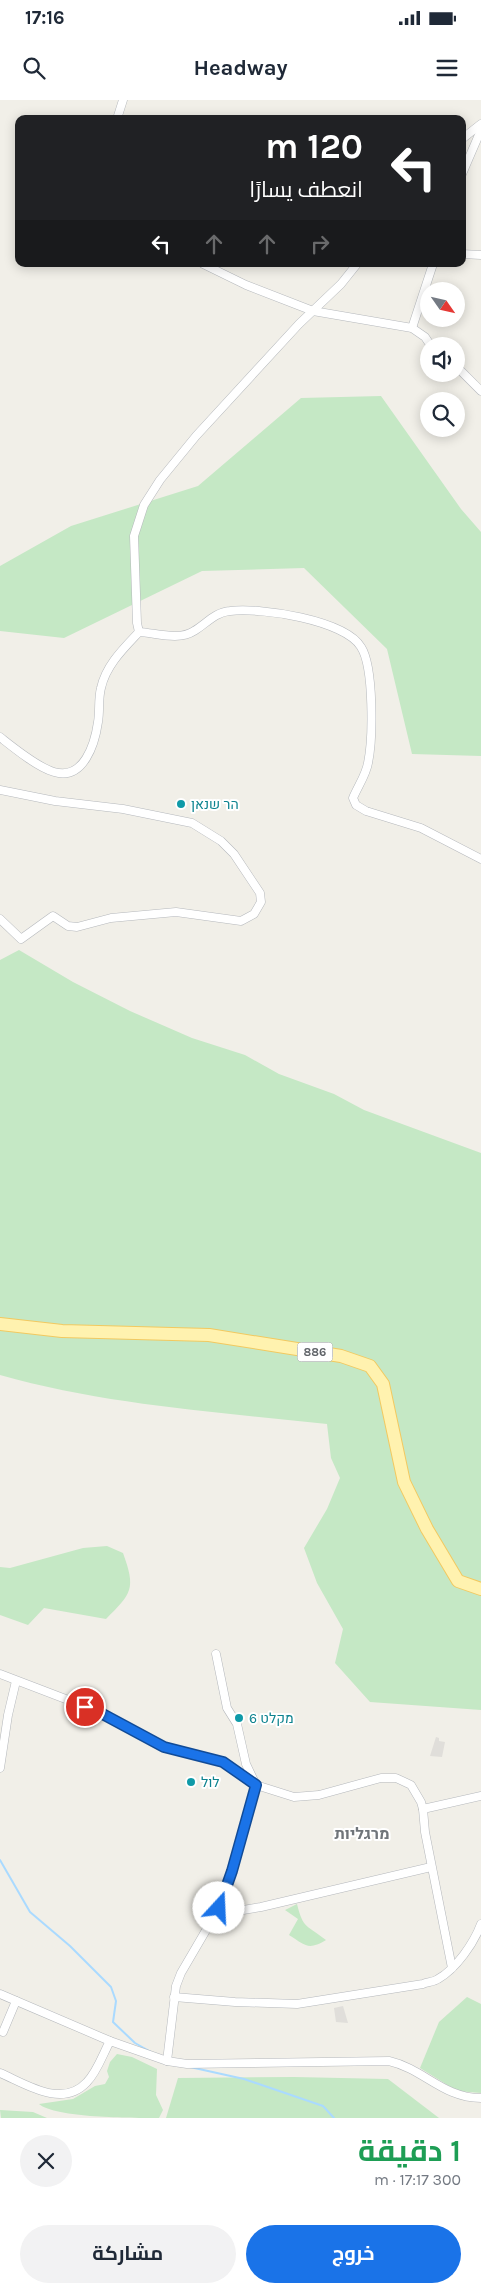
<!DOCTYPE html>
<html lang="ar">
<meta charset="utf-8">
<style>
:root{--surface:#fff;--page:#f2f2f3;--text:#1f2937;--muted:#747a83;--accent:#1a73e8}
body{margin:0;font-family:Karla,Cairo,Heebo,sans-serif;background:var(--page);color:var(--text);direction:rtl;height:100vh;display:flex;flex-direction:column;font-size:19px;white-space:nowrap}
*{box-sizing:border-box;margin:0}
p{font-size:16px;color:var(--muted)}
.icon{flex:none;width:28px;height:28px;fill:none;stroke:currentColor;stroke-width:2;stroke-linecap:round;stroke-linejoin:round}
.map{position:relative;height:2018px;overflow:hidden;direction:ltr}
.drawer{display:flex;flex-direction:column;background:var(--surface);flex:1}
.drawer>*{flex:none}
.top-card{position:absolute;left:15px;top:15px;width:451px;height:152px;border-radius:10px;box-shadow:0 2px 12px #0003;direction:rtl;background:#202124;color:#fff;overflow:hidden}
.needle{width:32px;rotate:124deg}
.fabs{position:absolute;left:420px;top:182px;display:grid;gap:10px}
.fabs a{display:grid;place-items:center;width:45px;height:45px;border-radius:50%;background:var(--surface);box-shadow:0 2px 12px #0003;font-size:25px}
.pin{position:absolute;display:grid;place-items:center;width:42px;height:42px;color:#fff;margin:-21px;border:2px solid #fff;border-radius:50%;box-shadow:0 1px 5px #0007}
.me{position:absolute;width:55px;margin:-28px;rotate:20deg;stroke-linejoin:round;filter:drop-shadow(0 0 4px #0008)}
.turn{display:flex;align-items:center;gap:18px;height:105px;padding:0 20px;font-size:22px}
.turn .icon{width:65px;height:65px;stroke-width:2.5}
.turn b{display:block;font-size:35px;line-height:42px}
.lanes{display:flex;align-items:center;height:48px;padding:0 20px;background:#0003;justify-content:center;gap:25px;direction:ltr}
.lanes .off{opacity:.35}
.round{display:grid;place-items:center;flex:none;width:52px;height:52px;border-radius:26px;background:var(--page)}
.summary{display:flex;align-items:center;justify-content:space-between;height:85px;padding:0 20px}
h1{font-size:30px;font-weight:700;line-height:38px;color:#1e9e55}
.button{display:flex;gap:10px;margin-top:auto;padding:10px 20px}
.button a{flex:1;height:58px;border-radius:30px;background:var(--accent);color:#fff;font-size:20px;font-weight:700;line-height:58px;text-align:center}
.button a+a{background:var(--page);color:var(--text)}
.status{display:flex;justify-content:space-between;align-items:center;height:35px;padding:0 25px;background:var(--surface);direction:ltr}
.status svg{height:14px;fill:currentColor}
header{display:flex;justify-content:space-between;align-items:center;height:65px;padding:0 20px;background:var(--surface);font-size:22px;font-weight:700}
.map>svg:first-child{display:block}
</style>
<div class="status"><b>17:16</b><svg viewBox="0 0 49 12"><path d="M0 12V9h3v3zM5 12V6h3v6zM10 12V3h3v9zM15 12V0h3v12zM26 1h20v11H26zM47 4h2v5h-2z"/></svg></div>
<header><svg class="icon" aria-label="menu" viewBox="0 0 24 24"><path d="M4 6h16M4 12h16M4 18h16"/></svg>Headway<svg class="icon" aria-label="search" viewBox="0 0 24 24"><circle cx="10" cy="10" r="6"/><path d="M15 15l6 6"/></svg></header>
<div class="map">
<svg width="481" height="2018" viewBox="0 0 481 2018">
<rect width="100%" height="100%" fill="#f1efe8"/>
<g fill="#e0deda">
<polygon points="436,1637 439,1638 439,1641 445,1642 442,1657 430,1656"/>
<polygon points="343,1906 348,1923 336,1922 334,1908"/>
</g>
<g fill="#c5e8c5">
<polygon points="381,296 461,409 481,432 481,656 412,654 387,549 304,468 202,471 64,538 0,531 0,466 71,426 198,386 301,298"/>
<path d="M19,850L73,882L130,911L192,938L245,955L279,974L334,994L364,1010L481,1053V1610L370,1602L335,1563L343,1529L317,1483L304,1448L327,1409L340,1378L331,1358L327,1324C218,1312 106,1305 0,1275V860Z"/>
<path d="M107,1446L123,1453C136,1489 132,1493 106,1519L44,1508L28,1525L0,1515V1467L10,1468L83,1448Z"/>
<path d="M297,1804C303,1829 307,1825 326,1840C308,1851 305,1845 289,1835L298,1819L285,1810Z"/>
<polygon points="467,1897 481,1904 481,1993 457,1991 420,1968 439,1922"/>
<path d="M117,1954L132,1957L157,1969L156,1995L163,2010L159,2018C132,2018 55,2018 39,2004L73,1999L95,1986L105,1984L109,1977L107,1971L110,1962Z"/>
<polygon points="294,1977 388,1979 439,2018 166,2018 178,1978"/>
<polygon points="0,2010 33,2012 47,2018 1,2018"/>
</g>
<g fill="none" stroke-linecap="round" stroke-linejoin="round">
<g stroke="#aadaff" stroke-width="2">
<polyline points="0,1760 30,1812 70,1846 111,1887 116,1901 113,1922 135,1943 151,1952"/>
<polyline points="190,1967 244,1979 323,2006 334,2018"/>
</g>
<g stroke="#b5b8bc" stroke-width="9">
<g id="street">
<polyline points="117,19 123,0"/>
<polyline points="462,39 481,24"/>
<polyline points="462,74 481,30"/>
<polyline points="462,154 481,155"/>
<polyline points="203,164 246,185 313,211 412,228 425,237 431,246"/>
<polyline points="412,228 433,164"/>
<polyline points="456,266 481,291"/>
<polyline points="139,532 137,523 134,436 144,405 160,380 196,336 299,224 341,184 357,164"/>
<path d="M0,637C14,648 37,667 54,672C84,681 95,643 98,622C100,611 98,599 101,588C106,565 124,548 139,532C156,533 179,541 194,531C206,524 215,512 230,511C260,507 345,520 361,547C374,567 373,639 368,663C366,675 358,686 353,698L356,705L366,711L421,728L481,759"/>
<polyline points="0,690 55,701 123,709 192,723 221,741 234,754 260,793 261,802 254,814 241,821 176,812 111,818 77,827 68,826 53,816 21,839 0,819"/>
<polyline points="0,1574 97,1611 164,1647 223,1662 256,1685 294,1697 319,1695 381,1678 396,1678 411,1685 421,1702 423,1709 425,1732 452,1868"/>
<polyline points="0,1668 8,1615 16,1581"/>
<polyline points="423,1709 481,1696"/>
<polyline points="219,1808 237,1811 261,1807 431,1767"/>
<path d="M0,1894L110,1941L167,1961L187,1964L389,1961C424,1969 443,1998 481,1998"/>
<path d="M174,1897L235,1902L297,1904L423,1884C427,1882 434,1882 438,1879C456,1869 474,1843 481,1824"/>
<polyline points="3,1932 16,1901"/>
<polyline points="167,1961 176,1886 181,1873 219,1808 232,1771 256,1685 246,1664 237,1624 227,1608 216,1554"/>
<path d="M0,1973C26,1984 62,2009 87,1982C97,1972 103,1954 110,1941"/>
</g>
</g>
<g stroke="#f2c960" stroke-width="14">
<polyline id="primary" points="0,1224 62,1231 209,1235 341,1256 370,1266 383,1284 404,1382 427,1429 458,1481 481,1489"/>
</g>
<use href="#street" stroke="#fff" stroke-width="8"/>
<use href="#primary" stroke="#fff2af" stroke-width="12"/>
</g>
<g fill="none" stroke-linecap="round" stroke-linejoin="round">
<g stroke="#114b97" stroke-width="12">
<polyline id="route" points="85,1607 97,1611 164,1647 223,1662 256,1685 232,1771 219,1808"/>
</g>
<use href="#route" stroke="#1a73e8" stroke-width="9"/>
</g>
<g fill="#0f9aa8" stroke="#fff" stroke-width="2">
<circle cx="181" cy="704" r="5"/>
<circle cx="239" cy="1618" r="5"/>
<circle cx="191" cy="1682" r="5"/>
</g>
<g text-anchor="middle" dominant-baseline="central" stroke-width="4" stroke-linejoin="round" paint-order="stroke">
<rect fill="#fff" stroke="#8f9295" stroke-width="1" x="297.5" y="1242.5" width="35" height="19" rx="4"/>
<g font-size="12" font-weight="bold" fill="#5f6368">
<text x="315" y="1252">886</text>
</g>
<g font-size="14" fill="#0d838f" stroke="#fff" text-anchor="start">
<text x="191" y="704">הר שנאן</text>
<text x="249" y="1618">מקלט 6</text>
<text x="201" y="1682">לול</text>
</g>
<g font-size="16" font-weight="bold" fill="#70757a" stroke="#fff">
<text x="362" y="1733">מרגליות</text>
</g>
</g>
</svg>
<div class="fabs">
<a><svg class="needle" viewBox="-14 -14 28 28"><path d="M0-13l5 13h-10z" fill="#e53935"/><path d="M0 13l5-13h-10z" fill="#747a83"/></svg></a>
<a><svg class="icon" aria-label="sound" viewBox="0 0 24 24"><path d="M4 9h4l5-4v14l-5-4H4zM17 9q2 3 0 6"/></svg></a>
<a><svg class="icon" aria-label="search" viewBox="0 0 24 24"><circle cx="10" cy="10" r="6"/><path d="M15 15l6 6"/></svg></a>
</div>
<div class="pin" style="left:85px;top:1607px;background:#d93025"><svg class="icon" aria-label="arrive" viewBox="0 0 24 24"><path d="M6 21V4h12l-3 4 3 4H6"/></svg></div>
<svg class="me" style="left:219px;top:1808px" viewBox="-20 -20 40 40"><circle r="19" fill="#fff"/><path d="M0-13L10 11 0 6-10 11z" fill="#1a73e8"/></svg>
<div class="top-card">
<div class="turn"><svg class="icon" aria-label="left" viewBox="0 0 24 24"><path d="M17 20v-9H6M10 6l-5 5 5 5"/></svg><div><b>120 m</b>انعطف يسارًا</div></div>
<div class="lanes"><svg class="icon" aria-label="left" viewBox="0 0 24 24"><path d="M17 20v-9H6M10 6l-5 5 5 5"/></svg><svg class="icon off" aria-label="ahead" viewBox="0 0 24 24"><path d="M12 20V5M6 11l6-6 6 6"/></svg><svg class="icon off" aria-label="ahead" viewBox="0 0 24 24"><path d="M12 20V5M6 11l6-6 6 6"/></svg><svg class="icon off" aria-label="right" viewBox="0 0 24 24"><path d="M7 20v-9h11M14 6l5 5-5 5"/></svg></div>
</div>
</div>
<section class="drawer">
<div class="summary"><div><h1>1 دقيقة</h1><p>300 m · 17:17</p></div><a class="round"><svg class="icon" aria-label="close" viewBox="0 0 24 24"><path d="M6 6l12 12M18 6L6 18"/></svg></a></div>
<div class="button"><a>خروج</a><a>مشاركة</a></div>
</section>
